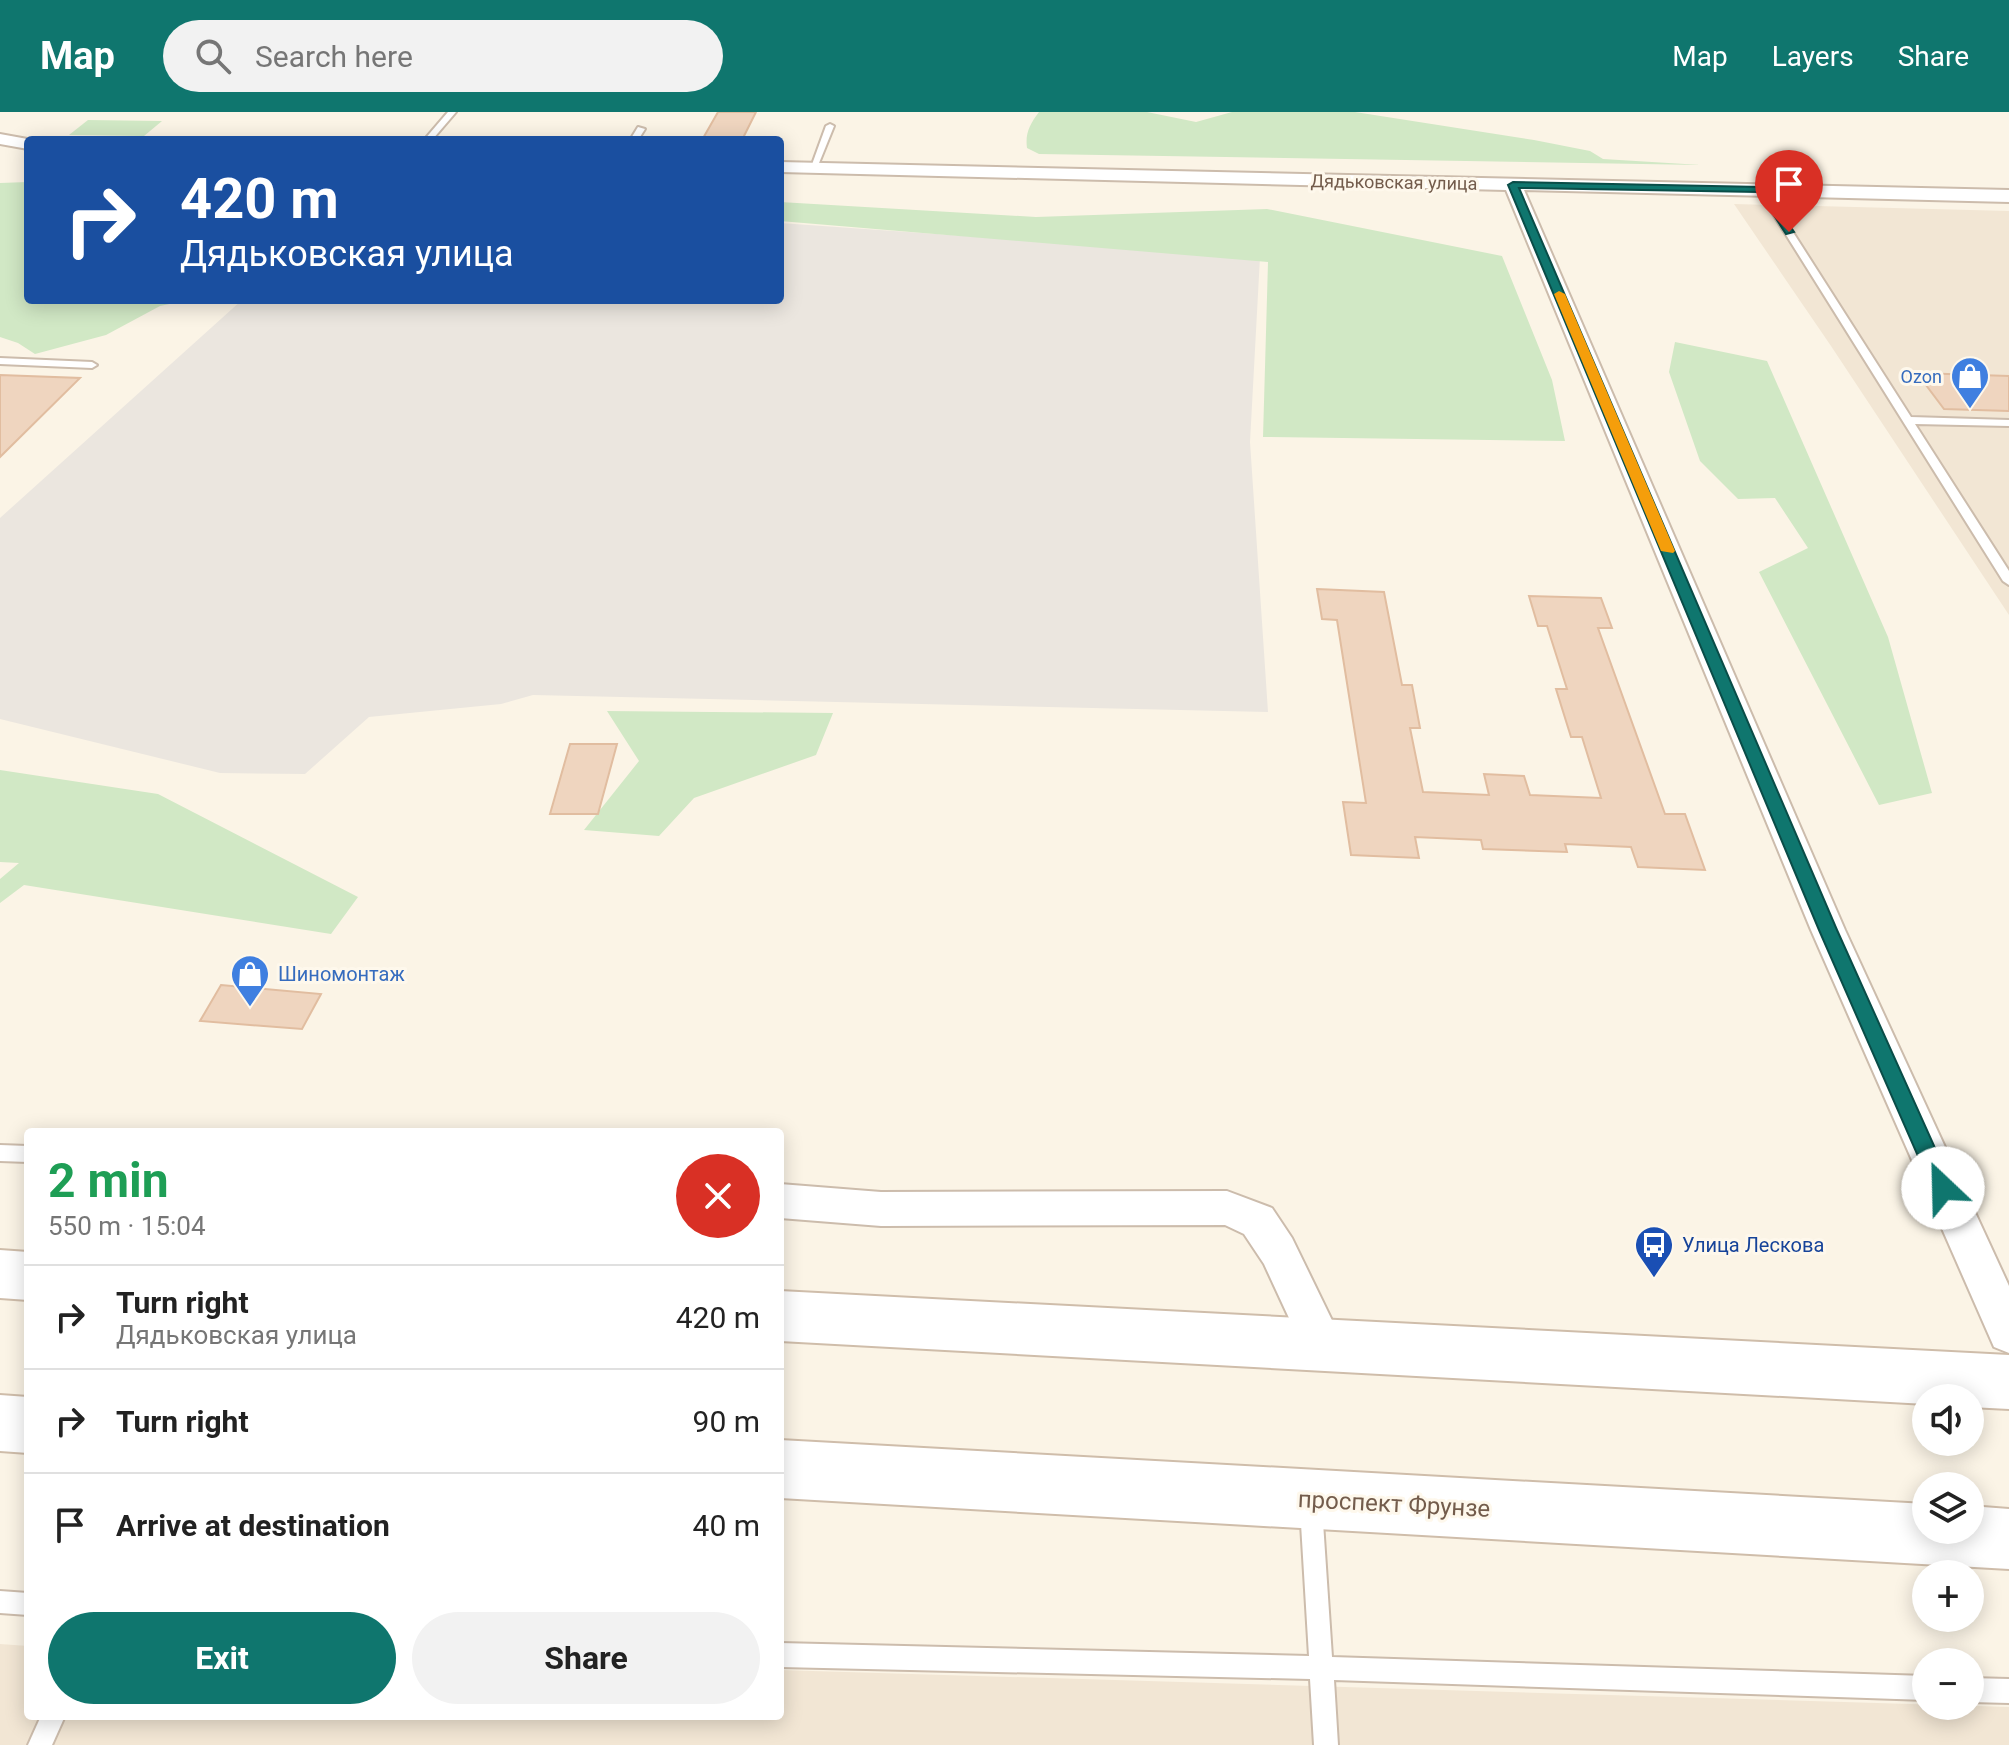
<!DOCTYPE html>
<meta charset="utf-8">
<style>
:root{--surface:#fff;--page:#f2f2f2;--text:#222;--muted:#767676;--line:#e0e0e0;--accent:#0f766e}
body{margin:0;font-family:Roboto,sans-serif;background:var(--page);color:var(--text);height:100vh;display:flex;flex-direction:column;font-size:30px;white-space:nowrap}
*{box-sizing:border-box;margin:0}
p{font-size:26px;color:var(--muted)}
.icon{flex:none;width:44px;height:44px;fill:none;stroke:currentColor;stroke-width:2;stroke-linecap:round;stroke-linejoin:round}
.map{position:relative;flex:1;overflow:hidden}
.drawer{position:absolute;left:24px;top:1016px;width:760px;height:592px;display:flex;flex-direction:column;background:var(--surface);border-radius:8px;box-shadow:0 4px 20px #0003}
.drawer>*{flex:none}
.hud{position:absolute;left:24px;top:24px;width:760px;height:168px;border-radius:8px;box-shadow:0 4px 20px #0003;background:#1a4fa0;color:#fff;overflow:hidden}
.tools{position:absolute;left:1912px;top:1272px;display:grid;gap:16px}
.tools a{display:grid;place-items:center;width:72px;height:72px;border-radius:50%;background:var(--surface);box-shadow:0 4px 20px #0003;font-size:40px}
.pin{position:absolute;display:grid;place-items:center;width:68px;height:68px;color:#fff;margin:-82px -34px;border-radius:50% 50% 50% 0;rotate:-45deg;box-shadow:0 0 8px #0007}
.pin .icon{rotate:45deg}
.me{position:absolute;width:88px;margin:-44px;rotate:336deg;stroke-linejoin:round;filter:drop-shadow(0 0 6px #0008)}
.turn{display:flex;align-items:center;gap:28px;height:168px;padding:0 24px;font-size:36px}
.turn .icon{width:104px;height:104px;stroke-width:2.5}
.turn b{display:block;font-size:56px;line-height:68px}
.round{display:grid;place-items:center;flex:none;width:84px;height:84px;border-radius:42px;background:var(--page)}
.overview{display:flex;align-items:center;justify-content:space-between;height:136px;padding:0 24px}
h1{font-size:48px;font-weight:700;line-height:60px;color:#1e9e55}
.cta{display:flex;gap:16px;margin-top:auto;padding:16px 24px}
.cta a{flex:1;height:92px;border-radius:48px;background:var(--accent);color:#fff;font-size:32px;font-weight:700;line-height:92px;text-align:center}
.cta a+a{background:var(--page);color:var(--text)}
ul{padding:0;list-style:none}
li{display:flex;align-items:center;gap:24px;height:104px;padding:0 24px;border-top:2px solid var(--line)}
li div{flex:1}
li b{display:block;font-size:30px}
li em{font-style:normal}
header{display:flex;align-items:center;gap:48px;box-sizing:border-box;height:112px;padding:0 40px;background:var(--accent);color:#fff}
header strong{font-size:38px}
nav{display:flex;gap:44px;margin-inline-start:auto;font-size:28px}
.search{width:560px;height:72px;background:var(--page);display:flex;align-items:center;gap:20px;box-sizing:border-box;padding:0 28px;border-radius:44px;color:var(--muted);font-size:30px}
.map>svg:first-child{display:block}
</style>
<header>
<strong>Map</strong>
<div class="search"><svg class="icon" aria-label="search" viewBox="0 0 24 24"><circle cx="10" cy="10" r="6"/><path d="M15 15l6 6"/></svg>Search here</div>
<nav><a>Map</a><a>Layers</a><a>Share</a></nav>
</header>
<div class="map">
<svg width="2009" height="1633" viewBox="0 0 2009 1633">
<rect width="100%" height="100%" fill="#fbf4e6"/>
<g fill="#f2e6d4">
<polygon points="1734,92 2009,99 2009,503 1831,234"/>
<polygon points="0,1532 28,1534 28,1604 780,1604 780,1558 2009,1595 2009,1633 0,1633"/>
</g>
<polygon fill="#ebe6df" points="780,111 1260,145 1250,330 1268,600 533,583 501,592 369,605 305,662 220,661 0,607 0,406 242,188 780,188"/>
<g fill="#d1e8c5">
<path d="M1039,0H1147L1196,10L1232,0H1355L1534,28L1590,39L1603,47L1701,53L1039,42L1027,36C1025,21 1030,12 1039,0Z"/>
<polygon points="88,8 162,9 144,24 69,23"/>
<polygon points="28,70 28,188 188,188 160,194 106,223 35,242 18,231 0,225 0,71"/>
<polygon points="780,90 1036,105 1267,97 1502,144 1552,268 1565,329 1263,325 1268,150 780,109"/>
<polygon points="1675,230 1767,249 1888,525 1932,681 1879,693 1759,460 1808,436 1775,386 1738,387 1700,349 1669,260"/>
<polygon points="607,599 833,601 816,643 694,686 659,724 584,718 639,649"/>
<polygon points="0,658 158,682 358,785 331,822 24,773 0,791 0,767 19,751 0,750"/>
</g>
<g fill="#efd5bf" stroke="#e1bda0" stroke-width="2">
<polygon points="718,0 756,0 742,28 702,28"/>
<polygon points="1917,261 2009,264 2009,299 1944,297"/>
<polygon points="0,263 80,266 0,345"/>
<polygon points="1317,477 1384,480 1402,573 1412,573 1420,616 1410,616 1423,680 1489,683 1484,662 1524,664 1530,683 1601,686 1582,625 1571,625 1556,577 1567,577 1547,514 1538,514 1529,484 1601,486 1612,516 1598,516 1665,702 1685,702 1705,758 1638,755 1631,735 1565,732 1567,740 1483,737 1481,728 1415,725 1419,746 1351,743 1343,690 1366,691 1337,508 1322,507"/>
<polygon points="570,632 617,632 598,702 550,702"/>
<polygon points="221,873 321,882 302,917 200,909"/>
</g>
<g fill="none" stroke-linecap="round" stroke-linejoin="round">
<g stroke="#ccbcac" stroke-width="4">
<g id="lane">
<polygon points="448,0 456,0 432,28 424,28"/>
<polygon points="830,12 834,14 817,56 810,58 826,14"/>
<polygon points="638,15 645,17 638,28 630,28"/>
<polygon points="1762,75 1766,78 1911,305 2009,308 2009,314 1915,312 2009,459 2009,473 2003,469 1758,78"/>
<polygon points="0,246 92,250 97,253 92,256 0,252"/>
<polygon points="0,1033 28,1034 28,1050 0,1049"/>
<polygon points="1311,1384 1319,1387 1322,1395 1332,1545 1926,1564 1926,1588 1334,1568 1338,1633 1314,1633 1310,1567 780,1555 780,1531 1309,1544 1300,1395 1303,1387"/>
<polygon points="0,1479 28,1481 28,1503 0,1501"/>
<polygon points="1970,1566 2009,1567 2009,1591 1970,1590"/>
<polygon points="41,1604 65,1604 52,1633 28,1633"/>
</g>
</g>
<g stroke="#ccbcac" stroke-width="4">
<g id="street">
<polygon points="0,22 33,28 28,28 28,37 0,32"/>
<polygon points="780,50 2009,78 2009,90 1524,78 1845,818 2009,1174 2009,1241 1994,1235 1811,818 1506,78 780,60"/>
<polygon points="780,1072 881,1080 1227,1079 1272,1096 1292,1126 1344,1233 1338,1247 1323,1253 1308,1247 1264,1152 1244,1122 1225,1113 881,1114 780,1106"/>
</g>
</g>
<g stroke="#cfbdaa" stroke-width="4">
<g id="secondary">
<polygon points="0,1138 28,1140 28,1188 0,1186"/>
<polygon points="780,1179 2009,1243 2009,1297 1970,1295 1970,1286 1926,1286 1926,1292 780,1229"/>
<polygon points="0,1283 28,1285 28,1341 0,1339"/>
<polygon points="780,1328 1926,1392 1926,1418 1970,1418 1970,1394 2009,1397 2009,1457 780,1386"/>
</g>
</g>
<use href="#lane" fill="#fff" fill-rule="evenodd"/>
<use href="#street" fill="#fff" fill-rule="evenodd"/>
<use href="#secondary" fill="#fff" fill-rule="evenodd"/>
</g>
<polygon fill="#0f766e" stroke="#0a4d48" stroke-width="2" points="1513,70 1762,75 1794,120 1786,122 1759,80 1519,76 1837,818 1953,1076 1950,1083 1943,1085 1935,1083 1819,818 1508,73"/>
<polygon fill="#f59e0b" points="1559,179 1565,182 1675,439 1673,441 1661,439 1554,182"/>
<defs>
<g id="shop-pin" transform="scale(2)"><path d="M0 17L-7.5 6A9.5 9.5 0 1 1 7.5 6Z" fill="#3f7fe0" stroke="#fef8ec"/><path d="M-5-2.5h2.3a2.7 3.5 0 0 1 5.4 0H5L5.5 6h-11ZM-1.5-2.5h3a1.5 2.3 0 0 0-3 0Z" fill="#fff"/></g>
<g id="bus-pin" transform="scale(2)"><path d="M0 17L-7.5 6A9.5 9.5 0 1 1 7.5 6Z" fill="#1a4fb4" stroke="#fef8ec"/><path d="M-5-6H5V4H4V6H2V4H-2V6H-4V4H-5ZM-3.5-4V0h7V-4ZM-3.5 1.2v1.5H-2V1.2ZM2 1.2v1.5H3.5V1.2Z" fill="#fff"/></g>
</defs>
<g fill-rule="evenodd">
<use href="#shop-pin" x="1970" y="264"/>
<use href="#shop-pin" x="250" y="862"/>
<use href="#bus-pin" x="1654" y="1133"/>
</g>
<g text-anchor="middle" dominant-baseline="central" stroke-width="6" stroke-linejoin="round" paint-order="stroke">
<g font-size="18" fill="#735c4c" stroke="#fef8ec">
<text transform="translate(1394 70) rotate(1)">Дядьковская улица</text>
</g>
<g font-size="18" fill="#366cbe" stroke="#fef8ec" text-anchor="end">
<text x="1942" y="264">Ozon</text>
</g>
<g font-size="20" fill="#366cbe" stroke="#fef8ec" text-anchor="start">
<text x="278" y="862">Шиномонтаж</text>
</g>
<g font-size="20" fill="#164399" stroke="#fef8ec" text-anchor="start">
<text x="1682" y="1133">Улица Лескова</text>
</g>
<g font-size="24" fill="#735c4c" stroke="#fef8ec">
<text transform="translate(1394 1392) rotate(3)">проспект Фрунзе</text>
</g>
</g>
</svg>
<div class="tools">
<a><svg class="icon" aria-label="sound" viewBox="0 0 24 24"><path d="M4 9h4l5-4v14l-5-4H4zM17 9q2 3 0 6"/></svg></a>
<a><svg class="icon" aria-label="layers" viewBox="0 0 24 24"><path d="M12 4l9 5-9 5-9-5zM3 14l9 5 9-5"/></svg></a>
<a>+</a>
<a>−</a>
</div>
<div class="pin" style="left:1789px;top:120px;background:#d93025"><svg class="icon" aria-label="arrive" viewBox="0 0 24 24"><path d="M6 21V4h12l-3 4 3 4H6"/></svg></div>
<svg class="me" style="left:1943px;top:1076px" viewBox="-20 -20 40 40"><circle r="19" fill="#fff"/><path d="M0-13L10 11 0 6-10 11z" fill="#0f766e"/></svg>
<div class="hud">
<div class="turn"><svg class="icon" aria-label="right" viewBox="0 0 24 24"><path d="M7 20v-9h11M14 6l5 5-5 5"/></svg><div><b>420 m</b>Дядьковская улица</div></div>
</div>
<section class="drawer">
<div class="overview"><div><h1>2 min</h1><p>550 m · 15:04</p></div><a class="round" style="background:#d93025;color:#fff"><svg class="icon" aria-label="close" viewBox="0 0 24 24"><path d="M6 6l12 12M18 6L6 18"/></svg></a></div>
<ul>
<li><svg class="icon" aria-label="right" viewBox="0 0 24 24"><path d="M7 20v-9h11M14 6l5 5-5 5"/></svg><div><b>Turn right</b><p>Дядьковская улица</p></div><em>420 m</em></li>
<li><svg class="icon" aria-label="right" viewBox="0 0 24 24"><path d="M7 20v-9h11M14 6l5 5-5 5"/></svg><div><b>Turn right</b></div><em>90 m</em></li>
<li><svg class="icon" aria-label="arrive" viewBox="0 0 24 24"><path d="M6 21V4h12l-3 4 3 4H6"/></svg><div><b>Arrive at destination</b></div><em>40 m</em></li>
</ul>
<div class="cta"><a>Exit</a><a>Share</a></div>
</section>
</div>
